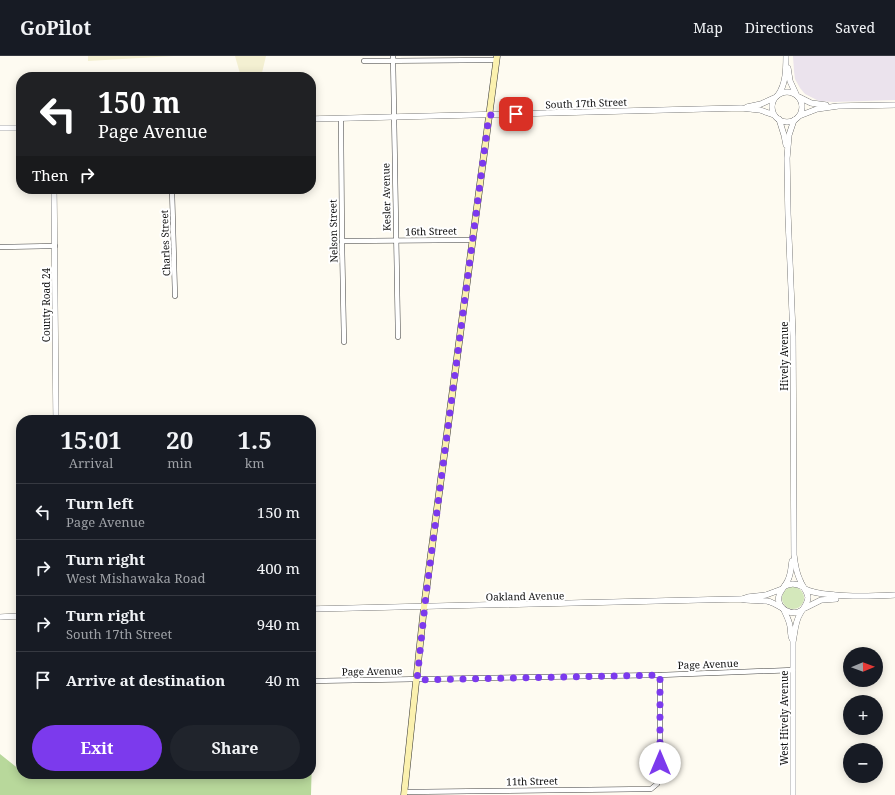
<!DOCTYPE html>
<meta charset="utf-8">
<style>
:root{--surface:#171b24;--page:#20242c;--text:#f1f3f6;--muted:#9ea1a6;--line:#363941;--accent:#7c3aed}
body{margin:0;font-family:"Noto Serif",serif;background:var(--page);color:var(--text);height:100vh;display:flex;flex-direction:column;font-size:15px;white-space:nowrap}
*{box-sizing:border-box;margin:0}
p{font-size:13px;color:var(--muted)}
.icon{flex:none;width:22px;height:22px;fill:none;stroke:currentColor;stroke-width:2;stroke-linecap:round;stroke-linejoin:round}
.map{position:relative;flex:1;overflow:hidden}
.details{position:absolute;left:16px;top:359px;width:300px;height:364px;display:flex;flex-direction:column;background:var(--surface);border-radius:16px;box-shadow:0 2px 10px #0003}
.details>*{flex:none}
.guide{position:absolute;left:16px;top:16px;width:300px;height:122px;border-radius:16px;box-shadow:0 2px 10px #0003;background:#202124;color:#fff;overflow:hidden}
.needle{width:26px;rotate:89deg}
.controls{position:absolute;left:843px;top:591px;display:grid;gap:8px}
.controls a{display:grid;place-items:center;width:40px;height:40px;border-radius:50%;background:var(--surface);box-shadow:0 2px 10px #0003;font-size:20px}
.pin{position:absolute;display:grid;place-items:center;width:34px;height:34px;color:#fff;margin:-17px;border-radius:8px;box-shadow:0 2px 6px #0006}
.me{position:absolute;width:44px;margin:-22px;rotate:0deg;stroke-linejoin:round;filter:drop-shadow(0 0 3px #0008)}
.turn{display:flex;align-items:center;gap:14px;height:84px;padding:0 16px;font-size:18px}
.turn .icon{width:52px;height:52px;stroke-width:2.5}
.turn b{display:block;font-size:28px;line-height:34px}
.then{display:flex;align-items:center;height:38px;padding:0 16px;background:#0003;gap:8px;font-size:15px}
.eta{display:flex;justify-content:space-evenly;align-items:center;height:68px;text-align:center}
.eta b{font-size:24px;font-weight:700;line-height:28px}
.primary-button{display:flex;gap:8px;margin-top:auto;padding:8px 16px}
.primary-button a{flex:1;height:46px;border-radius:24px;background:var(--accent);color:#fff;font-size:16px;font-weight:700;line-height:46px;text-align:center}
.primary-button a+a{background:var(--page);color:var(--text)}
ul{padding:0;list-style:none}
li{display:flex;align-items:center;gap:12px;height:56px;padding:0 16px;border-top:1px solid var(--line)}
li div{flex:1}
li b{display:block;font-size:15px}
li em{font-style:normal}
header{display:flex;align-items:center;gap:24px;box-sizing:border-box;height:56px;padding:0 20px;background:var(--surface);border-bottom:1px solid var(--line)}
header strong{font-size:19px}
nav{display:flex;gap:22px;margin-inline-start:auto;font-size:14px}
.map>svg:first-child{display:block}
</style>
<header>
<strong>GoPilot</strong>
<nav><a>Map</a><a>Directions</a><a>Saved</a></nav>
</header>
<div class="map">
<svg width="895" height="739" viewBox="0 0 895 739">
<rect width="100%" height="100%" fill="#fefbf1"/>
<polygon fill="#ebe3ed" points="793,0 895,0 895,44 834,46 819,45 805,38 800,32 795,23 794,15"/>
<g fill="#f4f0d2">
<polygon points="88,0 174,0 88,5"/>
<polygon points="235,0 266,0 261,21 241,21"/>
</g>
<circle fill="#d4e8bb" cx="793" cy="542" r="11"/>
<polygon fill="#b8d89b" points="311,660 313,660 311,739 0,739 0,698 20,714 21,714 21,718 311,718"/>
<g fill="none" stroke-linecap="round" stroke-linejoin="round">
<g stroke="#424242" stroke-width="5.5">
<g id="minor">
<polyline points="393,0 398,281"/>
<polyline points="364,5 496,4"/>
<polyline points="341,63 342,185 344,286"/>
<polyline points="172,133 175,240"/>
<polyline points="342,185 466,184 473,184"/>
<polyline points="0,191 55,190"/>
<polyline points="311,625 660,619 793,614"/>
<polyline points="405,736 651,733 657,728 660,722 660,619"/>
</g>
</g>
<g stroke="#424242" stroke-width="6">
<g id="tertiary">
<polyline points="788,12 790,25 796,38"/>
<circle cx="787" cy="51" r="15"/>
<path d="M778,39C786,28 786,13 786,0"/>
<polyline points="799,41 811,47 826,49"/>
<polyline points="747,51 761,48 774,42"/>
<polyline points="799,60 817,53 838,50 895,49"/>
<polyline points="311,63 741,52 760,54 774,59"/>
<polyline points="779,63 784,79 786,89"/>
<polyline points="0,72 21,72"/>
<polyline points="54,133 56,364"/>
<path d="M792,505C791,511 791,518 788,524C784,533 775,538 780,549C782,552 784,554 787,555C793,558 797,557 802,554"/>
<path d="M785,530C791,527 796,527 803,531"/>
<path d="M805,533C815,538 824,538 835,539C855,541 875,540 895,539"/>
<polyline points="742,543 748,541 766,539 782,533"/>
<polyline points="805,552 821,544 836,543"/>
<path d="M311,553L740,543C749,545 758,544 767,545C772,546 777,549 782,552"/>
<path d="M784,554C786,559 789,564 790,570C791,575 790,579 792,583"/>
<polyline points="0,561 21,560"/>
<path d="M793,739V586C795,576 795,566 800,558C803,552 808,548 808,541C807,535 802,530 800,524C796,516 795,508 794,499L793,280L788,158L787,102L789,79L794,64"/>
</g>
</g>
<g stroke="#313131" stroke-width="7">
<polyline id="secondary" points="404,739 424,551 497,0"/>
</g>
<use href="#minor" stroke="#fff" stroke-width="4.5"/>
<use href="#tertiary" stroke="#fff" stroke-width="5.5"/>
<use href="#secondary" stroke="#fbf1af" stroke-width="6"/>
</g>
<g fill="none" stroke-linecap="round" stroke-linejoin="round">
<polyline stroke="#7c3aed" stroke-width="7" stroke-dasharray="0 12.6" points="516,58 489,59 426,539 417,624 660,619 660,707"/>
</g>
<g text-anchor="middle" dominant-baseline="central" stroke-width="4" stroke-linejoin="round" paint-order="stroke">
<g font-size="10" fill="#0f0f0f" stroke="#fff">
<text transform="translate(586 47) rotate(-2)">South 17th Street</text>
<text transform="translate(386 141) rotate(-91)">Kesler Avenue</text>
<text transform="translate(333 175) rotate(-91)">Nelson Street</text>
<text transform="translate(431 175) rotate(-1)">16th Street</text>
<text transform="translate(165 187) rotate(-92)">Charles Street</text>
<text transform="translate(46 249) rotate(-90)">County Road 24</text>
<text transform="translate(784 300) rotate(-90)">Hively Avenue</text>
<text transform="translate(525 540) rotate(-1)">Oakland Avenue</text>
<text transform="translate(708 608) rotate(-2)">Page Avenue</text>
<text transform="translate(372 615) rotate(-1)">Page Avenue</text>
<text transform="translate(784 662) rotate(-90)">West Hively Avenue</text>
<text transform="translate(532 725) rotate(-1)">11th Street</text>
</g>
</g>
</svg>
<div class="controls">
<a><svg class="needle" viewBox="-14 -14 28 28"><path d="M0-13l5 13h-10z" fill="#e53935"/><path d="M0 13l5-13h-10z" fill="#9ea1a6"/></svg></a>
<a>+</a>
<a>−</a>
</div>
<div class="pin" style="left:516px;top:58px;background:#d93025"><svg class="icon" aria-label="arrive" viewBox="0 0 24 24"><path d="M6 21V4h12l-3 4 3 4H6"/></svg></div>
<svg class="me" style="left:660px;top:707px" viewBox="-20 -20 40 40"><circle r="19" fill="#fff"/><path d="M0-13L10 11 0 6-10 11z" fill="#7c3aed"/></svg>
<div class="guide">
<div class="turn"><svg class="icon" aria-label="left" viewBox="0 0 24 24"><path d="M17 20v-9H6M10 6l-5 5 5 5"/></svg><div><b>150 m</b>Page Avenue</div></div>
<div class="then">Then<svg class="icon" aria-label="right" viewBox="0 0 24 24"><path d="M7 20v-9h11M14 6l5 5-5 5"/></svg></div>
</div>
<section class="details">
<div class="eta">
<div><b>15:01</b><p>Arrival</p></div>
<div><b>20</b><p>min</p></div>
<div><b>1.5</b><p>km</p></div>
</div>
<ul>
<li><svg class="icon" aria-label="left" viewBox="0 0 24 24"><path d="M17 20v-9H6M10 6l-5 5 5 5"/></svg><div><b>Turn left</b><p>Page Avenue</p></div><em>150 m</em></li>
<li><svg class="icon" aria-label="right" viewBox="0 0 24 24"><path d="M7 20v-9h11M14 6l5 5-5 5"/></svg><div><b>Turn right</b><p>West Mishawaka Road</p></div><em>400 m</em></li>
<li><svg class="icon" aria-label="right" viewBox="0 0 24 24"><path d="M7 20v-9h11M14 6l5 5-5 5"/></svg><div><b>Turn right</b><p>South 17th Street</p></div><em>940 m</em></li>
<li><svg class="icon" aria-label="arrive" viewBox="0 0 24 24"><path d="M6 21V4h12l-3 4 3 4H6"/></svg><div><b>Arrive at destination</b></div><em>40 m</em></li>
</ul>
<div class="primary-button"><a>Exit</a><a>Share</a></div>
</section>
</div>
